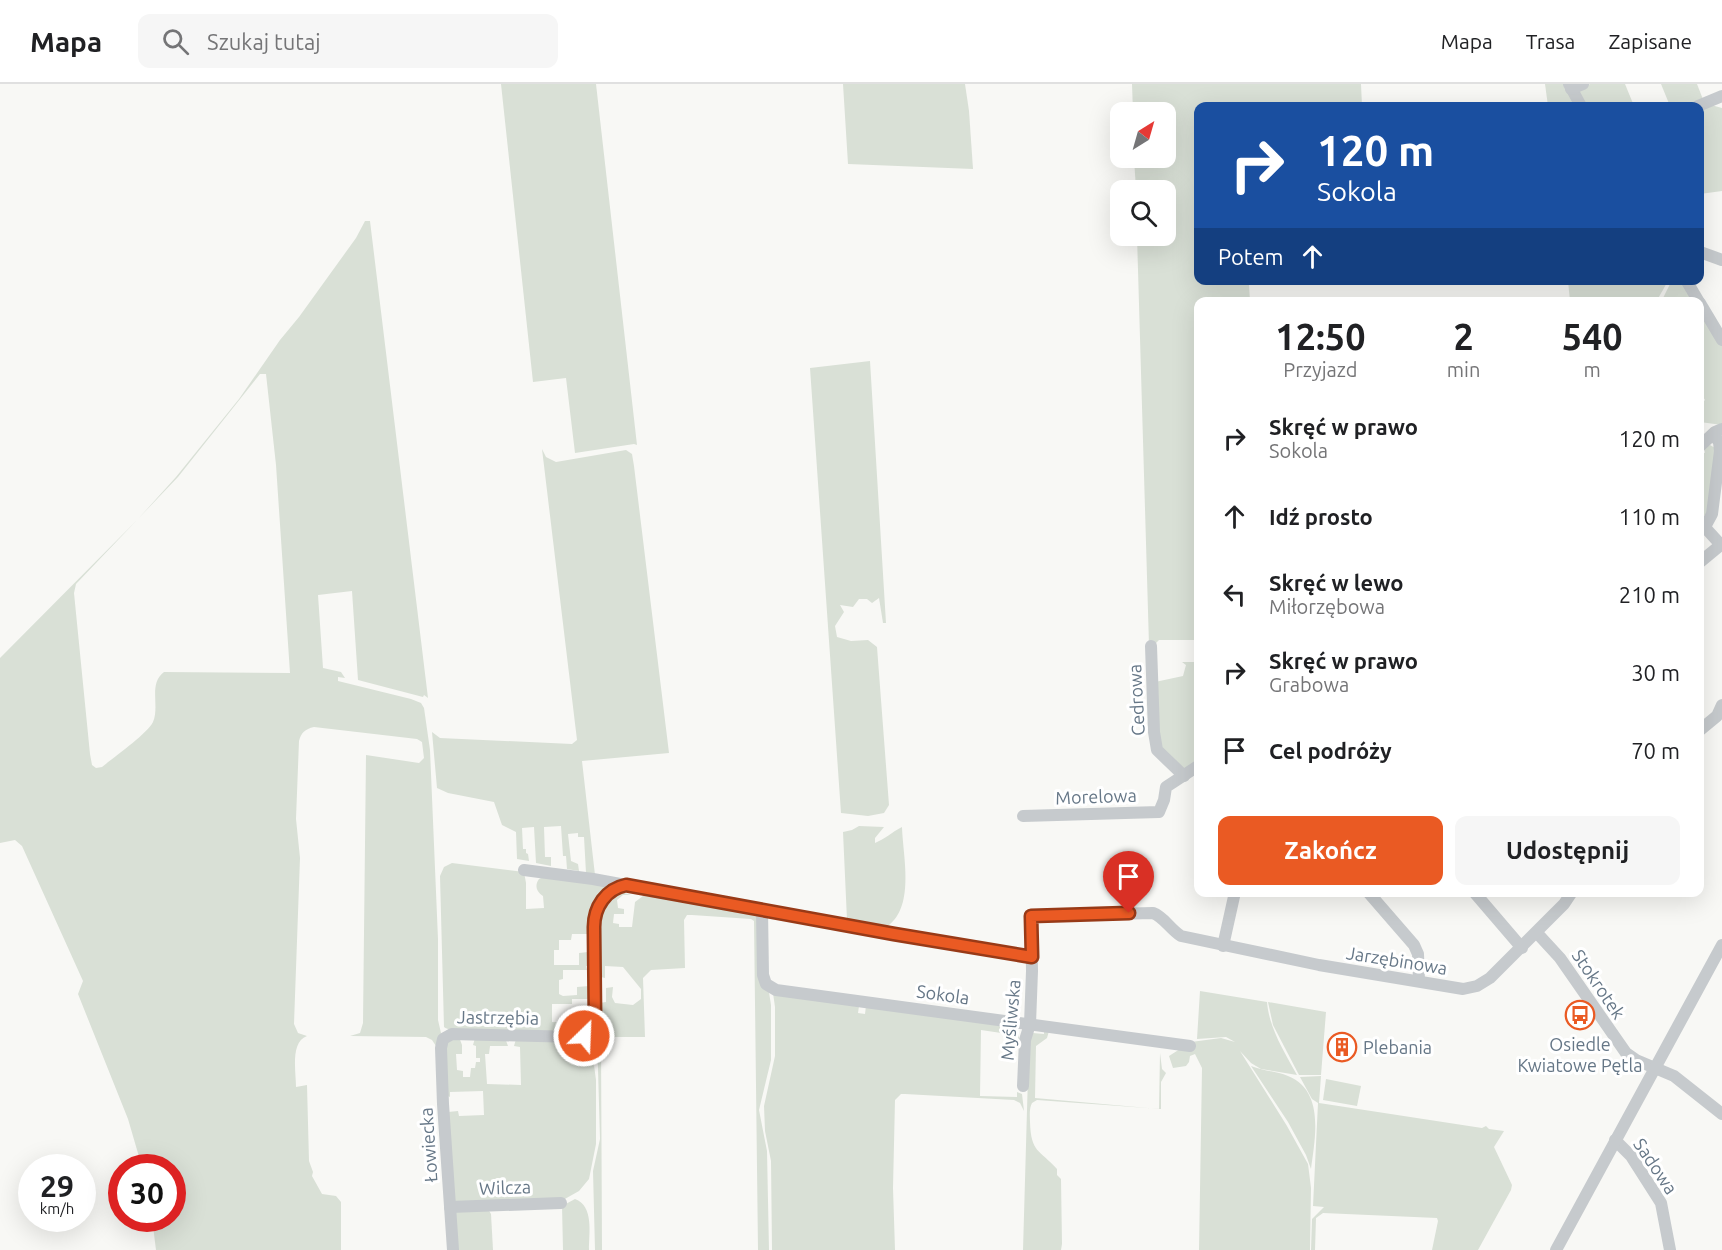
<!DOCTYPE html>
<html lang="pl">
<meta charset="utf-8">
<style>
:root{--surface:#fff;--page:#f6f6f6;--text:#202124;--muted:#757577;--line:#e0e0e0;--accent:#ea5a23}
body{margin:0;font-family:Ubuntu,sans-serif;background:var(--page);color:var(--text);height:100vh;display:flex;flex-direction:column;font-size:22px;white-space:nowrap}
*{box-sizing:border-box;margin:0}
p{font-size:20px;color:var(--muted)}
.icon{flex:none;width:33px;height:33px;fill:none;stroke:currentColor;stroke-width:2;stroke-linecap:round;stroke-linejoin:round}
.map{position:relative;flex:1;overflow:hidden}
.sheet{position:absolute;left:1194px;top:213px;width:510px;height:600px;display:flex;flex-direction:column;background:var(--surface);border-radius:12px;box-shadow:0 6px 24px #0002}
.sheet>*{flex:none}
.top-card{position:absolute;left:1194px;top:18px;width:510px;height:183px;border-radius:12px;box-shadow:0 6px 24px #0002;background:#1a4fa0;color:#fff;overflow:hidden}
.needle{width:39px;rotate:37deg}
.fabs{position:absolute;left:1110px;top:18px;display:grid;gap:12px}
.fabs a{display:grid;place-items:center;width:66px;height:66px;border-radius:12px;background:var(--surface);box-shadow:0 6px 24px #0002;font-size:30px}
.speed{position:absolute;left:18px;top:1070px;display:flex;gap:12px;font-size:30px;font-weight:700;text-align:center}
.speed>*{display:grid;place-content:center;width:78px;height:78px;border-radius:50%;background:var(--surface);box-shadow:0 6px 24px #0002;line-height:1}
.speed small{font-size:15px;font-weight:400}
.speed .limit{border:9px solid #d22;background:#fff;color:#111}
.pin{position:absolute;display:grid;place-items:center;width:51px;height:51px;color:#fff;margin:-62px -26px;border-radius:50% 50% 50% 0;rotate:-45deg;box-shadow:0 0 6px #0007}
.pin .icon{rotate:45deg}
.me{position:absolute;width:66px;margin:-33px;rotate:24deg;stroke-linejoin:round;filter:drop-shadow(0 0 4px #0008)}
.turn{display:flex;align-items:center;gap:21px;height:126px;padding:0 24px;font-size:27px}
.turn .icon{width:78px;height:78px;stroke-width:2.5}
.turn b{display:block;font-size:42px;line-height:51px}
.then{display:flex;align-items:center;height:57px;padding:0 24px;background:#0003;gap:12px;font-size:22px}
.eta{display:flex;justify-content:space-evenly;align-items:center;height:102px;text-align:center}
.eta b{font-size:36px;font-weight:700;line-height:42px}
.button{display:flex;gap:12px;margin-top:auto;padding:12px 24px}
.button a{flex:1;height:69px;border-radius:12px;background:var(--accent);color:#fff;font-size:24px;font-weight:700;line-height:69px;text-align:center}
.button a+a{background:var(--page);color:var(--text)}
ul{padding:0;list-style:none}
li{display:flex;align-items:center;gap:18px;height:78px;padding:0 24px}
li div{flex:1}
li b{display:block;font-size:22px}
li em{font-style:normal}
header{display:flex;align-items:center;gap:36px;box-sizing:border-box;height:84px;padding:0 30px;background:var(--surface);border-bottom:2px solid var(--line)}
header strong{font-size:28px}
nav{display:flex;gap:33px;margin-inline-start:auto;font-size:21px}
.search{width:420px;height:54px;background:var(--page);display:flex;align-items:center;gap:15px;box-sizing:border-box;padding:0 21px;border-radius:12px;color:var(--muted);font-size:22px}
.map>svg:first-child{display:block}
</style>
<header>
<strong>Mapa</strong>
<div class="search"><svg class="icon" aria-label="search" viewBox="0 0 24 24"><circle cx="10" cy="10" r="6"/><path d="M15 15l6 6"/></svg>Szukaj tutaj</div>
<nav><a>Mapa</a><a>Trasa</a><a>Zapisane</a></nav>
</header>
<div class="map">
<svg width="1722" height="1166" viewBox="0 0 1722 1166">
<rect width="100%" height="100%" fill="#f8f8f5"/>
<g fill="#d9e0d6" fill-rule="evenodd">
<polygon points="501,0 596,0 637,361 634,360 575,369 566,294 533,298"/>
<polygon points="843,0 965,0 969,27 973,85 848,80"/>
<polygon points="1132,0 1361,0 1362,22 1198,22 1198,196 1252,197 1249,201 1250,217 1198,218 1198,556 1159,556 1154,561 1149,561 1137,152 1166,152 1166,106 1136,106 1134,74 1166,74 1166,28 1133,28"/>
<polygon points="1545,0 1566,0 1577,22 1548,22"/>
<polygon points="1590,0 1625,0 1634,22 1585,22 1578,7 1581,4"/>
<polygon points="1661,0 1697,0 1704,18 1693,22 1670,22"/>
<polygon points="1711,21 1722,24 1722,107 1700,110 1700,25"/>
<path d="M365,137H370L428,614L424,611L423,613L358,596L352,507L318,511L323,584L341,588L345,594L338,593V597L411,615L421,619L424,624L430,666L438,855V936L441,949L436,962L432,956L426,953L350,952L360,949L363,939L366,671L419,679L424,674L422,658L417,655L314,643C305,645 301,649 299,657L296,735L300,774L294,940L298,949L307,952C290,958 296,988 296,1003L307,1001L309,1077L313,1088L312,1092L322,1110L336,1112L341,1118V1166H156L152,1134H172V1083H142L128,1035L78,910L83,897L22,762L15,756L0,759V574L138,435L176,393L239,315L280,256L299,233L356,154ZM260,290H266L276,381L290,589L164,588C148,600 160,622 153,638C147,650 114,673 102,683L96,684L92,681L90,670L74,509L76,500L178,393Z"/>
<polygon points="1672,196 1683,197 1695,218 1661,218"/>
<polygon points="1568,197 1568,196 1668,197 1656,218 1570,217"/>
<polygon points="1700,224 1722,260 1722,341 1700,338 1700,321 1705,316 1700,308"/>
<polygon points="870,277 886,539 883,539 879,514 872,519 867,515 859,515 853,523 840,521 844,528 835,542 837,553 851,557 868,556 877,563 889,721 884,729 868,732 841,729 810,284"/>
<polygon points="1710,361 1715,364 1708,431 1702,432 1700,431 1700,368 1705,369 1704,364"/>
<polygon points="542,365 546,373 556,378 626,366 632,370 634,382 669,669 582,677 595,791 586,789 584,753 578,753 578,749 568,750 571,777 578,780 579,787 567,785 566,772 563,772 561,742 544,743 545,773 551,773 551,782 536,779 534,743 522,744 523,765 526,765 526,769 528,770 529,777 517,775 516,748 502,741 494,718 448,709 437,704 432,648 440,654 572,660 577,656"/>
<polygon points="1182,578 1198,578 1198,679 1185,687 1160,663 1155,598 1183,592 1186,581"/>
<path d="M859,742L884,743L875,754V759C885,755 892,748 902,743C903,774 916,825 885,844L847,836L843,748L852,746Z"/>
<path d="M452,779L524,788L526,799V825L544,824L543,812C537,808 534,802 539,795L545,792L612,803C589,820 595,832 590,855L588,856V850H572L571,856H559V866H554V881H579V869L588,868L589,882H586L587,886H563V895L559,896V910L563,912L577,911V903L589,902V915H572V920H552V938L573,939V947H580L590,938L589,935H593L587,947L580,950C558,949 456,953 444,943L440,792L444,783Z"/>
<polygon points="621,808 631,811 623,811 617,816 618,824 624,825 624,830 614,830 613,839 619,840 619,843 632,843 635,818 643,812 687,816 752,828 757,832 771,921 771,976 759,1026 767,1067 769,1166 758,1166 754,837 751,835 692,831 687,831 684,836 685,884 651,886 643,894 645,953 606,953 601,958 602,1166 595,1166 593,1087 600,1055 597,950 599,919 606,918 606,904 613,903 612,913 615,919 633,921 641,915 641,905 623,883 605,882 605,894 597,892 596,840 605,816"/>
<path d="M1200,907L1267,918C1269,944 1285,969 1297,991L1261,985L1251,979L1240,967L1287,1042L1308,1080L1311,1104L1310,1166H1199L1202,984L1195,970L1190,972L1189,978L1186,982L1173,984L1169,972L1191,958L1221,954L1235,958L1226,953L1197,955Z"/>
<polygon points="773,909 859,922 858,929 865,930 866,922 982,937 1013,944 1019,950 1019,965 1016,963 1008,950 981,946 980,1012 1017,1013 1017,1008 1022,1010 1024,1027 1020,1019 1014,1016 905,1010 901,1010 895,1016 893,1104 895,1166 772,1166 771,1077 765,1047 764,1022 775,972 775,923"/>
<polygon points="1268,918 1326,928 1321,991 1299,991 1273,941"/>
<path d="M1044,946L1049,947L1047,954L1036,962L1035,1014L1159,1025L1160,969L1162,985L1166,989L1161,998V1025L1037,1016L1032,1019C1029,1025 1030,1031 1030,1038C1031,1069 1039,1065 1057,1085V1091L1061,1095L1062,1160L1061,1166H1023L1029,956L1033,949L1044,950Z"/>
<polygon points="459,953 462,961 462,970 456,970 457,986 463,987 463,993 470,993 471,984 475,984 476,978 480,978 480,974 476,974 476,962 473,961 475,954 505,954 508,962 490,962 489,970 485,970 487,1000 521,1001 520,963 514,962 516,955 585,956 591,959 596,996 596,1060 589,1095 579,1107 563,1116 454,1120 448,1028 458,1027 459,1032 484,1031 483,1007 450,1008 450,1013 448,1012 444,960"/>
<path d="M1251,982C1263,987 1276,987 1288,992C1325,1007 1315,1054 1311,1085L1306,1071L1288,1038Z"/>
<polygon points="1321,992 1319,1019 1482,1044 1486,1042 1489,1045 1504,1047 1494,1063 1512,1101 1511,1106 1478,1166 1432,1166 1438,1137 1437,1134 1323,1129 1316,1134 1315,1166 1311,1166 1312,1135 1324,1123 1313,1122 1318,1019 1312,1015 1300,993"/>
<polygon points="1326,995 1361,1002 1357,1022 1323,1016"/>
<path d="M575,1115C594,1122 589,1149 589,1166H563L562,1122Z"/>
<polygon points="488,1125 491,1130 493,1166 456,1166 455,1130 457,1127"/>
</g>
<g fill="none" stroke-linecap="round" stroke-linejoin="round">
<g stroke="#c6cacd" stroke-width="12">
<polyline points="1569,0 1581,22"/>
<polyline points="1571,5 1583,0"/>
<polyline points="1698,22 1722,12"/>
<polyline points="1700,168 1722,176"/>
<polyline points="1686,196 1699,218"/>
<polyline points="1700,219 1722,256"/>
<polyline points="1700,362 1715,348 1722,345"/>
<polyline points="1700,438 1721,461"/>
<polyline points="1705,443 1712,430 1720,367 1719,358 1713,350"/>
<polyline points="1700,478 1722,460"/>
<polyline points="1151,562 1154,648 1157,666 1184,692"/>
<polyline points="1700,646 1717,632 1722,621"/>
<polyline points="1023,732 1159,728 1164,716 1166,703 1198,682"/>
<polyline points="524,786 593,795 894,850 1032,873"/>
<polyline points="1368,808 1414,861 1418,870 1419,897"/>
<polyline points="1474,808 1522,864"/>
<polyline points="762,826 763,891 766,900 776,906 1190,962"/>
<polyline points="1537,849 1560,874 1626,969 1636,976 1674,992 1722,1030"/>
<polyline points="1223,862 1235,808"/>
<path d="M1023,1002L1025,956L1030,940L1032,887L1031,832L1153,829C1164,833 1170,845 1181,852L1319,881L1463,905L1477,902L1490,894L1564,820L1572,808"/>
<polyline points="1615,1056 1631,1072 1661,1119 1670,1166"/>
<polyline points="450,1123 561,1119"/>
<path d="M453,1166L443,1020L441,964L443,955L452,950L577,953C587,952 593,947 595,937L594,843C594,823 605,805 626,801"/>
<polyline points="1556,1166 1722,861"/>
</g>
</g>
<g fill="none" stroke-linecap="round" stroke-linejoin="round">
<g stroke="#983a17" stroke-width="15">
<path id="route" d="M584,952L592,946L595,937L594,843C594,823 606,805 626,801L894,850L1032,873L1031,832L1129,829"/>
</g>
<use href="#route" stroke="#ea5a23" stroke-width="10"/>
</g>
<defs>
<g id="bus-ring" transform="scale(1.5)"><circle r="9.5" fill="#fff" stroke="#ea5a23" stroke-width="1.5"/><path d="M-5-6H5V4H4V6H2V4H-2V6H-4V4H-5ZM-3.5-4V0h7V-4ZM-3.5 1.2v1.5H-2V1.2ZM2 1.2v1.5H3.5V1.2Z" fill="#ea5a23"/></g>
<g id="building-ring" transform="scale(1.5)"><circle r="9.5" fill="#fff" stroke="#ea5a23" stroke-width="1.5"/><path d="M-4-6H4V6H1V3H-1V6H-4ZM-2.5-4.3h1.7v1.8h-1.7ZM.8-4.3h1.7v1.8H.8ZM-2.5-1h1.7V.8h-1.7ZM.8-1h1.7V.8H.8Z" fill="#ea5a23"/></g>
</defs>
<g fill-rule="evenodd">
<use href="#bus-ring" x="1580" y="931"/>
<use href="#building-ring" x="1342" y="963"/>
</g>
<g text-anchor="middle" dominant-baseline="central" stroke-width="6" stroke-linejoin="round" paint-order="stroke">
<g font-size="18" fill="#667787" stroke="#fff">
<text transform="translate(1136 616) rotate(-93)">Cedrowa</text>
<text transform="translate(1096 712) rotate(-2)">Morelowa</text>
<text transform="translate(1397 876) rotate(9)">Jarzębinowa</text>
<text transform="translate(1599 900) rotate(56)">Stokrotek</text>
<text transform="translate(943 910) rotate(8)">Sokola</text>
<text transform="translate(498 933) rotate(1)">Jastrzębia</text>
<text transform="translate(1010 936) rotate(-85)">Myśliwska</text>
<text transform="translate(428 1061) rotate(-94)">Łowiecka</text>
<text transform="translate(1656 1082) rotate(56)">Sadowa</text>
<text transform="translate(505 1103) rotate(-2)">Wilcza</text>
</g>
<g font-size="18" fill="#667787" stroke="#fff">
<text x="1580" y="960">Osiedle<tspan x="1580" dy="21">Kwiatowe Pętla</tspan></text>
<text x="1363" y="963" text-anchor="start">Plebania</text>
</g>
</g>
</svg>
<div class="fabs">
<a><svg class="needle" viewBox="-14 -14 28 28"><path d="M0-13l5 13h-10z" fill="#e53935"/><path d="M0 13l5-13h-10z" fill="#757577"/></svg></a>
<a><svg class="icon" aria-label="search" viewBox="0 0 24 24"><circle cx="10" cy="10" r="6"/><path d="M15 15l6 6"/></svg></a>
</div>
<div class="speed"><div>29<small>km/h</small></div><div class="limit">30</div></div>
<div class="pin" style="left:1129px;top:829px;background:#d93025"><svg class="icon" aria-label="arrive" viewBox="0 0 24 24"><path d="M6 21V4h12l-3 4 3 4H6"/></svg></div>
<svg class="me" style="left:584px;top:952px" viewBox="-20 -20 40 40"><circle r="17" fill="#ea5a23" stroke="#fff" stroke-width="3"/><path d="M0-11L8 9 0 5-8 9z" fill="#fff"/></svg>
<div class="top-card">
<div class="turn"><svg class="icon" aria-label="right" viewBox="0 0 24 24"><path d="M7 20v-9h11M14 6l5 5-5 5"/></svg><div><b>120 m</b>Sokola</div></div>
<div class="then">Potem<svg class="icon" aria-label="ahead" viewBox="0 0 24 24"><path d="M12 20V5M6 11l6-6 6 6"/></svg></div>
</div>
<section class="sheet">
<div class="eta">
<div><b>12:50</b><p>Przyjazd</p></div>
<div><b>2</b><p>min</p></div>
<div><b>540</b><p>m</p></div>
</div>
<ul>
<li><svg class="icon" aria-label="right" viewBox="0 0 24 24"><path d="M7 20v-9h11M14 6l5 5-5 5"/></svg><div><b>Skręć w prawo</b><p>Sokola</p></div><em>120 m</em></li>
<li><svg class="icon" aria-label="ahead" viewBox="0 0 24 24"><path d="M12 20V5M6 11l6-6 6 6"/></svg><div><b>Idź prosto</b></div><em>110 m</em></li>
<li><svg class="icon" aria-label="left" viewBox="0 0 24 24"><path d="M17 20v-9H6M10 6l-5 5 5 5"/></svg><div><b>Skręć w lewo</b><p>Miłorzębowa</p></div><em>210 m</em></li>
<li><svg class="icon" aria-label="right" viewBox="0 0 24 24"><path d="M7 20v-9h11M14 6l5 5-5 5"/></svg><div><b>Skręć w prawo</b><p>Grabowa</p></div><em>30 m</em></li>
<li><svg class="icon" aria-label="arrive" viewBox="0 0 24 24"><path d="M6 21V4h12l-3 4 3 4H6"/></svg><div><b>Cel podróży</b></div><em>70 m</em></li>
</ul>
<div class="button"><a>Zakończ</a><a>Udostępnij</a></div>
</section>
</div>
